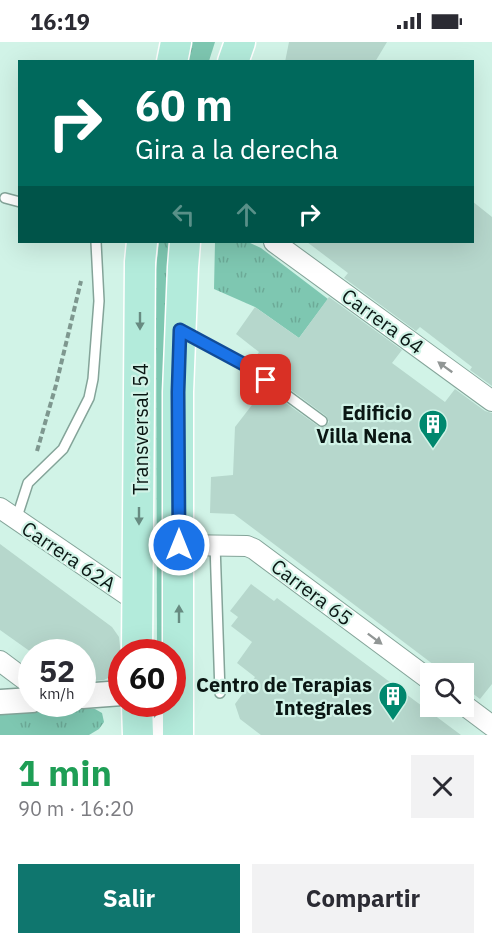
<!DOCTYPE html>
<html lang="es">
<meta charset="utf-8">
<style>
:root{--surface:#fff;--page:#f2f2f3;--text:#2b2b33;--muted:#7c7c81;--accent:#0f766e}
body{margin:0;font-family:"IBM Plex Sans",sans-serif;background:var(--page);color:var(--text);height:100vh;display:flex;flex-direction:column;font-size:22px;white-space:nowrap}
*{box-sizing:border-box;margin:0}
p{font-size:20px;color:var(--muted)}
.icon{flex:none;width:33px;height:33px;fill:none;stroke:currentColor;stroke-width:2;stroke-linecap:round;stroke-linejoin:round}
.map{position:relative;height:693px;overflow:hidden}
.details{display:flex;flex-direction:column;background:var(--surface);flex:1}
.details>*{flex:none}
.hud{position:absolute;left:18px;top:18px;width:456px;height:183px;border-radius:0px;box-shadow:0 6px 24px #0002;background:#00695c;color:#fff;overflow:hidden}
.tools{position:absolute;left:420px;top:621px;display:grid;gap:12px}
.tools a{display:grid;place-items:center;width:54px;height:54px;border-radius:0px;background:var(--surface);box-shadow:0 6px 24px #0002;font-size:30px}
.speed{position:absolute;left:18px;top:597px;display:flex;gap:12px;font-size:30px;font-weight:700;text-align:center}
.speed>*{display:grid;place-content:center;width:78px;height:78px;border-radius:50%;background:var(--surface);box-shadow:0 6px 24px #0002;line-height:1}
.speed small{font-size:15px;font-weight:400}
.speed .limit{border:9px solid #d22;background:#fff;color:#111}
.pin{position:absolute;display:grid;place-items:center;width:51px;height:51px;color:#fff;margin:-26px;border-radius:12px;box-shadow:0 3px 9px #0006}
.me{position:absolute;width:66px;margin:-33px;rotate:0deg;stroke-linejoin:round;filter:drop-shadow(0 0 4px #0008)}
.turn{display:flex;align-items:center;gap:21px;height:126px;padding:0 18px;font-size:27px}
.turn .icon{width:78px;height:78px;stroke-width:2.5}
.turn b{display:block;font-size:42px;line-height:51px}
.lanes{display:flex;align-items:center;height:57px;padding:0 18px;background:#0003;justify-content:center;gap:30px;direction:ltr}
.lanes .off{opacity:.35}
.round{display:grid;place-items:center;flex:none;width:63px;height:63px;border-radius:0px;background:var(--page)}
.head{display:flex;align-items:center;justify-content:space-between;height:102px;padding:0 18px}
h1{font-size:36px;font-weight:700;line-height:45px;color:#1e9e55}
.cta{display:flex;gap:12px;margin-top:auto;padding:12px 18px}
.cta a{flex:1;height:69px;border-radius:0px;background:var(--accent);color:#fff;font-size:24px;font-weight:700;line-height:69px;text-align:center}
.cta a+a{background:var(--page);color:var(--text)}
.status{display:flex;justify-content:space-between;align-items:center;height:42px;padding:0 30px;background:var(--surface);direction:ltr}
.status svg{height:16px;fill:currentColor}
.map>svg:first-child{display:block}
</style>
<div class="status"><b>16:19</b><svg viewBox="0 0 49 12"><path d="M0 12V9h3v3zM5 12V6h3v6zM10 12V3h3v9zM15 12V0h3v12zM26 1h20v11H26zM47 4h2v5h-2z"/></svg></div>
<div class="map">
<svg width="492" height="693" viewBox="0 0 492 693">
<defs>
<pattern id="grass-tufts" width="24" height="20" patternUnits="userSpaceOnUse" patternTransform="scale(1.5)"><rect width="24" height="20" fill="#7ec7b1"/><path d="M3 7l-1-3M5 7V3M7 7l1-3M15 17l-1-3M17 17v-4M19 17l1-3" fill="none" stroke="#6caa97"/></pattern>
</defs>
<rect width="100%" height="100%" fill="#d1f3e7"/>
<g fill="url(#grass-tufts)">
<polygon points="190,0 215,0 209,19 187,20"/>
<polygon points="159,200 172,200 167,610 157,610 156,227"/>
<polygon points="215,200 248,200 261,206 328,257 299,296 255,265 214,247"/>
<polygon points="64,665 95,667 102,671 104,680 99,687 89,693 0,693 0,669"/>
</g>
<g fill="#b6d7cc">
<polygon points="289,0 387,0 375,20 285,20"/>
<polygon points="472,159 492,175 492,344 470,328 472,325 420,285 416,289 344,236 348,231 307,200 472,200"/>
<polygon points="329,255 402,308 392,321 445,360 455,347 485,369 492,371 492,642 480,657 464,645 464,632 446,632 234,472 210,471 211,435 233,433 235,385 265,346 318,384 324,385 329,380 326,374 252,319 259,310 236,292 255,265 299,296"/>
<polygon points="0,502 112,585 119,595 121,614 115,628 108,636 104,638 82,640 82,610 31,610 0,588"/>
<polygon points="251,542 274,559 277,556 461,693 261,693 240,677 235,662 255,635 237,621 252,600 231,584 238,575 230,569"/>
</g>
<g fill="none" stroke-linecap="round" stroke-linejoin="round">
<g stroke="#84a499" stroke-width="12">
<g id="service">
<polyline points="5,156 20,160"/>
<polyline points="185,291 247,324 322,379"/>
<polyline points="16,478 28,441 63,407 89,356 93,337 99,259 96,200"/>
<polyline points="215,502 220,651"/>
</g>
</g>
<g stroke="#84a499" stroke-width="22">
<g id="minor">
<polyline points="274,200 492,359"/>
<polyline points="0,466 139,561"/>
<polyline points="179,503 247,504 254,507 430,638"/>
<polyline points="0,619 32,643"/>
<polyline points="464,663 492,684"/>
</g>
</g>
<g stroke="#84a499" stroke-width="27">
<g id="tertiary">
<polyline points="82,654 122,651"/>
<polyline points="0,660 32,658"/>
<polyline points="154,693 166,681 178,656"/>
</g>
</g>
<g stroke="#fff" stroke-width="33">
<g id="primary">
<polyline points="172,20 176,0"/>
<polyline points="233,20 240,0"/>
<polyline points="137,610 140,220 142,200"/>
<polyline points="137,662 138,693"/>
<polyline points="178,693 178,350 183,225 185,200"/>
</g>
</g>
<polyline stroke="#7e978f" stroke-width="4" stroke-dasharray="6 3" stroke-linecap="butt" points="37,409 56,343 81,239"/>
<use href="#service" stroke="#fff" stroke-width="9"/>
<use href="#minor" stroke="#fff" stroke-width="20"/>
<use href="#tertiary" stroke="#fff" stroke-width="24"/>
<use href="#primary" stroke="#b3ebdb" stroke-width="30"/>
</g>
<defs><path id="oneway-solid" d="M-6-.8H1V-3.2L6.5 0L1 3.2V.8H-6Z" transform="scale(1.5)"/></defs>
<g fill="#678b81">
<use href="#oneway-solid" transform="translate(140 279) rotate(90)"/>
<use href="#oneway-solid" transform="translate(139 474) rotate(90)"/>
<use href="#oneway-solid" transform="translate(179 572) rotate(-90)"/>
</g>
<g fill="#919695">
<use href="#oneway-solid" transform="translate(445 325) rotate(-144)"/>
<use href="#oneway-solid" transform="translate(375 597) rotate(37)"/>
</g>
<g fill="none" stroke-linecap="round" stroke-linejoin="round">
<g stroke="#114b97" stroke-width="15">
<polyline id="route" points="179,503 178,350 180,288 247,324 266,338"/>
</g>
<use href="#route" stroke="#1a73e8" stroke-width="10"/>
</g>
<defs>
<g id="building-pin" transform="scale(1.5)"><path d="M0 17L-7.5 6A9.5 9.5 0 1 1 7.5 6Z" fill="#00886e" stroke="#d1f3e7"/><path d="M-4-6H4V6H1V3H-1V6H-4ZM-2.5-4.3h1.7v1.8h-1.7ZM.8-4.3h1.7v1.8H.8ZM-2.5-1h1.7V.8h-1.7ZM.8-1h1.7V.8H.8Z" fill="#fff"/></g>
</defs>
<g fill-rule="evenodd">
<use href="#building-pin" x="433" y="382"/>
<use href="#building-pin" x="393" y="654"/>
</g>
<g text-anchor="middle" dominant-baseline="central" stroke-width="4.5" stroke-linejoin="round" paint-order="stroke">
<g font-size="20" fill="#0a1613" stroke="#d1f3e7">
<text transform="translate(383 279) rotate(36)">Carrera 64</text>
<text transform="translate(140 387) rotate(-90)">Transversal 54</text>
<text transform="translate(69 514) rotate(34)">Carrera 62A</text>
<text transform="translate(312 550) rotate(37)">Carrera 65</text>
</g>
<g font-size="20" font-weight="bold" fill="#0a1613" stroke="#d1f3e7" text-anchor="end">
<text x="412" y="370">Edificio<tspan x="412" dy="23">Villa Nena</tspan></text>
<text x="372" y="642">Centro de Terapias<tspan x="372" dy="23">Integrales</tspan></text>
</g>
</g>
</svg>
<div class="tools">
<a><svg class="icon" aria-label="search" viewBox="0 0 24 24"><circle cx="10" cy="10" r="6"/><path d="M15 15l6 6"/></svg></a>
</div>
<div class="speed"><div>52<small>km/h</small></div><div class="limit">60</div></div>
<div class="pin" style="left:266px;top:338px;background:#d93025"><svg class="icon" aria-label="arrive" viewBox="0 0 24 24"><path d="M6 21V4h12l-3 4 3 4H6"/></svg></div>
<svg class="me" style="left:179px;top:503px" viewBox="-20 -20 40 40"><circle r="17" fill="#1a73e8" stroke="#fff" stroke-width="3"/><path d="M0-11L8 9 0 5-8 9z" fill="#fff"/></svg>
<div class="hud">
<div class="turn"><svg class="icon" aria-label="right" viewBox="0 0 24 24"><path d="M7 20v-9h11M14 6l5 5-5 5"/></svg><div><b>60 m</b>Gira a la derecha</div></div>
<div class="lanes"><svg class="icon off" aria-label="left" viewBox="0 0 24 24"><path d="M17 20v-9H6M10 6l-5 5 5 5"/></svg><svg class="icon off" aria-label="ahead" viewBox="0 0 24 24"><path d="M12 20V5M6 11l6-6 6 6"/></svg><svg class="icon" aria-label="right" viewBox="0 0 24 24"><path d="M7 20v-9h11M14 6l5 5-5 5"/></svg></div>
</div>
</div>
<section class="details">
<div class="head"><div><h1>1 min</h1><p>90 m · 16:20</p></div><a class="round"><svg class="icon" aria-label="close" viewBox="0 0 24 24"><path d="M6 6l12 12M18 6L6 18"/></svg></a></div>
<div class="cta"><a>Salir</a><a>Compartir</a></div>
</section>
